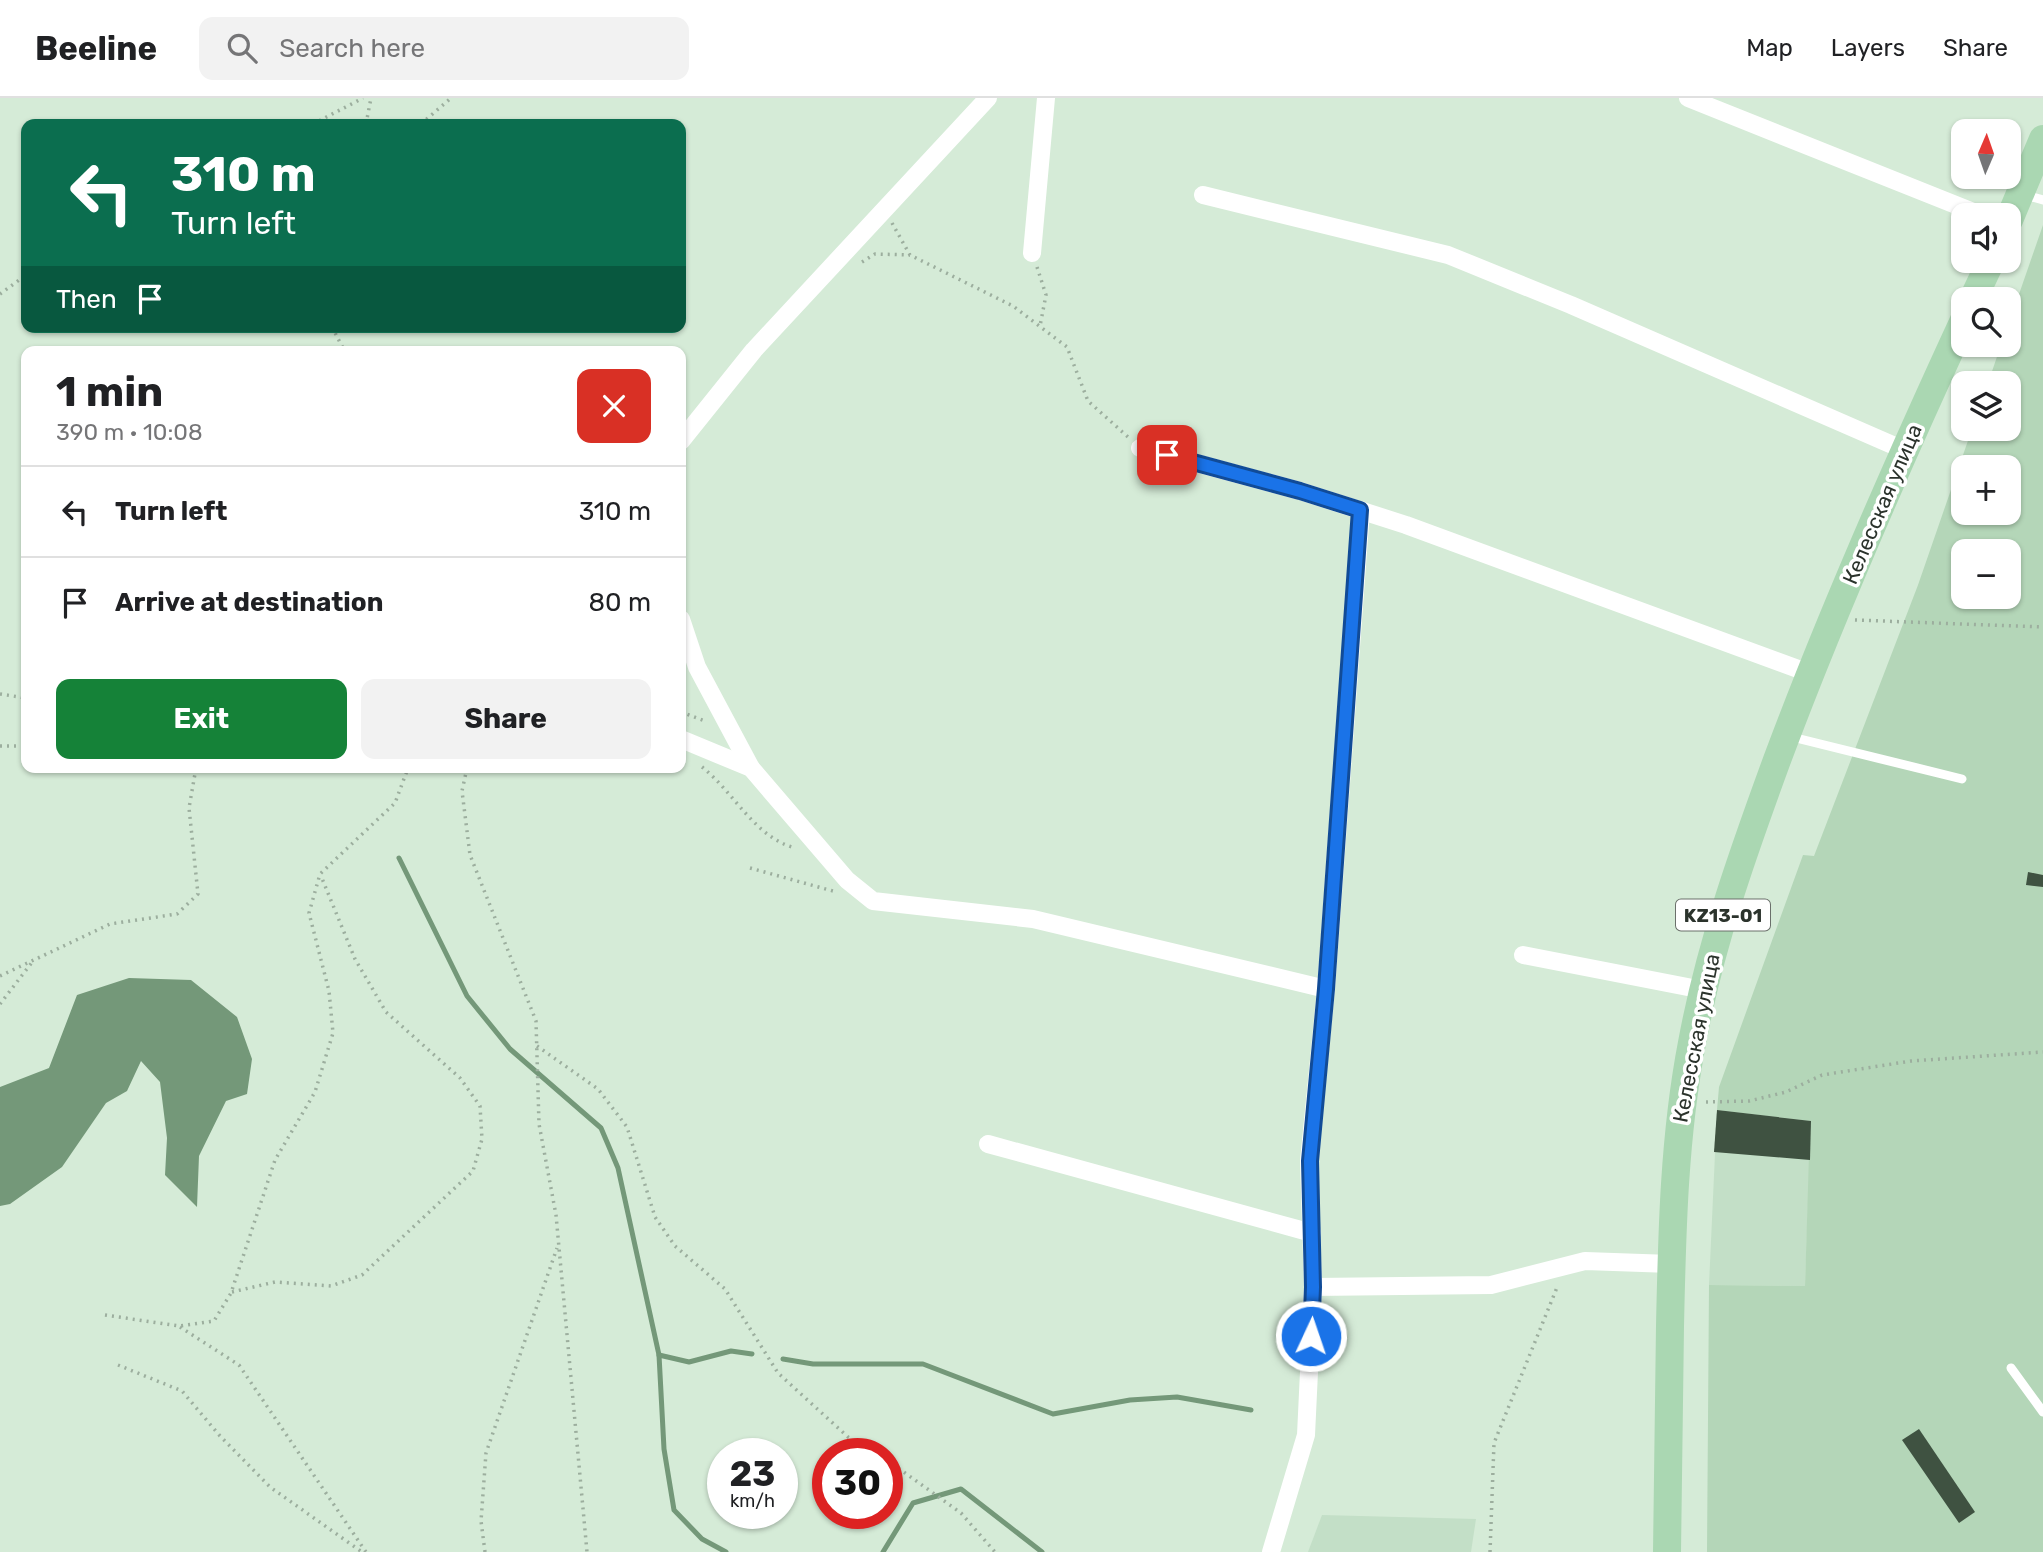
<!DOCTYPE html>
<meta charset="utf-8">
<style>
:root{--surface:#fff;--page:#f2f2f2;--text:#202124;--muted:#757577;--line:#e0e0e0;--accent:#158238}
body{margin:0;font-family:Rubik,sans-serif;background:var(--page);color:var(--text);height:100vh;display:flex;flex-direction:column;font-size:26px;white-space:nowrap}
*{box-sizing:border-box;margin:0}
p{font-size:23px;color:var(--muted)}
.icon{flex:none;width:38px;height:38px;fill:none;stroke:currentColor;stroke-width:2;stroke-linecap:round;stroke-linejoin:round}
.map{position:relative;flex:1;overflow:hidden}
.side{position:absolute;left:21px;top:248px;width:665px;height:427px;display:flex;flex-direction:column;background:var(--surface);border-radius:14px;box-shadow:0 2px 5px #0004}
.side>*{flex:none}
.hud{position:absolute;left:21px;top:21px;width:665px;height:214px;border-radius:14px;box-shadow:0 2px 5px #0004;background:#0b6e4f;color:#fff;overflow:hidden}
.needle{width:46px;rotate:2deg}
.controls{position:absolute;left:1951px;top:21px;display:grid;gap:14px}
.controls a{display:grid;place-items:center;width:70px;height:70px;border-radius:14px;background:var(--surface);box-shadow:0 2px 5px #0004;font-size:35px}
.speed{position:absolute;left:707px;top:1340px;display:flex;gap:14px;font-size:35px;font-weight:700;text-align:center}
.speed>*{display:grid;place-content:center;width:91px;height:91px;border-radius:50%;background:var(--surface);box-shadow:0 2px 5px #0004;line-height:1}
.speed small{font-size:18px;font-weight:400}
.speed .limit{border:10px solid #d22;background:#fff;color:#111}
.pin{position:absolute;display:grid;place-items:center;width:60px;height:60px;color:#fff;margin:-30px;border-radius:14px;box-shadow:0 4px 10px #0006}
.me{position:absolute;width:77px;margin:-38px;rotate:3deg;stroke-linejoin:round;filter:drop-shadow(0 0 5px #0008)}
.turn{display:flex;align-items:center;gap:24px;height:147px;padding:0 35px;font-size:32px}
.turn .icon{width:91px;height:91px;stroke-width:2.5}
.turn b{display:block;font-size:49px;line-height:60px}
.then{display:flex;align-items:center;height:66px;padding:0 35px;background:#0003;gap:14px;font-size:26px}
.round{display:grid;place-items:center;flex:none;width:74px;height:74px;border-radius:14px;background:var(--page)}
.headline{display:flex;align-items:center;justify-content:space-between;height:119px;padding:0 35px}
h1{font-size:42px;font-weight:700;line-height:52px}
.primary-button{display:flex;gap:14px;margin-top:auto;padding:14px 35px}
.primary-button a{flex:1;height:80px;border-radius:14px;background:var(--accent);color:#fff;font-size:28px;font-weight:700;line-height:80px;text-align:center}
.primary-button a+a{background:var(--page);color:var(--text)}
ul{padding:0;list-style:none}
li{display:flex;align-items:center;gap:21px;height:91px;padding:0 35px;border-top:2px solid var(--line)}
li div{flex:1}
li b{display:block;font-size:26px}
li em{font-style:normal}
header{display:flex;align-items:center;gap:42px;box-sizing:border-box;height:98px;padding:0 35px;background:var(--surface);border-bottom:2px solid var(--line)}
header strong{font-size:33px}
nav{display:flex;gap:38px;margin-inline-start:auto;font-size:24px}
.search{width:490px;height:63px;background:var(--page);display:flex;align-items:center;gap:18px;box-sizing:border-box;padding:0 24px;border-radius:14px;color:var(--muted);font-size:26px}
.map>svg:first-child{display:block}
</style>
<header>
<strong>Beeline</strong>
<div class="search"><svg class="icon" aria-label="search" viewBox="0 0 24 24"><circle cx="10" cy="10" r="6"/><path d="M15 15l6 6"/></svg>Search here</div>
<nav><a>Map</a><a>Layers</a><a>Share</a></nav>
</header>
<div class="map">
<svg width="2043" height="1454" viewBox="0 0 2043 1454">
<rect width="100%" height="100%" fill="#d5ebd7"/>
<g fill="#c3dfc7">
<polygon points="1717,1012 1811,1023 1805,1188 1709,1187"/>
<polygon points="1322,1417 1476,1421 1471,1454 1308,1454"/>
</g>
<path fill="#b4d6b8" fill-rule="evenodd" d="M2043,127V1454H1707L1709,1187L1805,1188L1810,1023L1717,1012L1719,989L1803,757L1814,758L1918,487L1972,331H2009V285H1988L2001,247H2009V225ZM1964,369H2009V415H1964ZM1964,453H2009V499H1964Z"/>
<polygon fill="#749879" points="129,880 191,882 237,919 252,961 247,996 226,1003 199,1058 197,1109 165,1077 167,1040 160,984 141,963 127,993 106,1005 62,1069 10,1106 0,1108 0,989 49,970 77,897"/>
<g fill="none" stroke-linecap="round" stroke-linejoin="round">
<g stroke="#749879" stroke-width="5">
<polyline points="399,760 467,898 510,951 601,1030 618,1070 659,1257 664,1351 674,1412 702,1441 726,1454"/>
<polyline points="659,1257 689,1264 731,1253 752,1256"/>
<polyline points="783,1261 813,1266 923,1266 1053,1316 1130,1302 1177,1299 1251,1312"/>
<polyline points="883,1454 913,1405 961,1391 1042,1454"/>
</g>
</g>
<g fill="#3f5241">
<polygon points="2028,774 2043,777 2043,789 2026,787"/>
<polygon points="1717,1012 1811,1023 1810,1062 1714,1054"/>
<polygon points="1919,1331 1975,1414 1959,1425 1902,1342"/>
</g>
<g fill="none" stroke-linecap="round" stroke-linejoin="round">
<g stroke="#9cae9e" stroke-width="3.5" stroke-dasharray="2 5" stroke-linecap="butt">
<polyline points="313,26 363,0"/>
<polyline points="366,26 371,0"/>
<polyline points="421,26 451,0"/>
<polyline points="892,125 910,157 1013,208 1067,249 1088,303 1128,339"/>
<polyline points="862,164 875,156 910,157"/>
<polyline points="1037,169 1046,197 1040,228"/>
<polyline points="0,196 26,177"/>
<polyline points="332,229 345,254"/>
<polyline points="1855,522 2043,529"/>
<polyline points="0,596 26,600"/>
<polyline points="681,614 705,623"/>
<polyline points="0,648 26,648"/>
<path d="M702,669C734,694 754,739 795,750"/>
<polyline points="467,670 462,693 470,757 536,923 539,1026 556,1117 587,1454"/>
<polyline points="750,770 833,793"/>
<polyline points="0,878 110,826 177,816 198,796 189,710 196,670"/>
<polyline points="0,906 33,863"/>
<polyline points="537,948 598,991 627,1029 655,1119 675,1148 725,1191 778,1275 848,1339 877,1356"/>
<polyline points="1706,1004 1749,1003 1786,994 1822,977 1911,963 2043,954"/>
<polyline points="232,1194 275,1184 331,1188 362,1177 473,1073 482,1041 480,1008 460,980 386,914 355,861 321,778"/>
<polyline points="105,1217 179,1228 214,1223 231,1195 275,1062 315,994 333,935 329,893 309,815 320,776 395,705 408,670"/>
<polyline points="180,1229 239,1267 366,1454"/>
<polyline points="118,1267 182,1293 220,1338 270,1389 362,1454"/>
<polyline points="887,1362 961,1415 995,1454"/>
<polyline points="485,1454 481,1423 486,1355 557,1150"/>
<polyline points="1490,1454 1494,1345 1558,1187"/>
</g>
<g stroke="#fff" stroke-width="9">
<polyline points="2025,97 2043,102"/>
<polyline points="1792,639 1962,681"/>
<polyline points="2011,1270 2043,1314"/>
</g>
<g stroke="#fff" stroke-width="18">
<polyline points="1688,0 1981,117"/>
<polyline points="1203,97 1448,157 1571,207 1904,352"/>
<polyline points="1032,155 1046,0"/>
<polyline points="681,343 754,252 988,0"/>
<polyline points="1140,350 1300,393 1406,427 1809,575"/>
<polyline points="681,521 697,569 751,670"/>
<polyline points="681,641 751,670 847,782 873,803 1033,821 1326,891"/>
<polyline points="1523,857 1703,892"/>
<polyline points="988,1046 1312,1135"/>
<polyline points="1313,1189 1491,1187 1585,1163 1671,1166"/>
<polyline points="1271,1454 1306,1337 1313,1189 1309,1063 1326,891 1361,412"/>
</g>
<g stroke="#aad7b2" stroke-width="28">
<polyline points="2009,122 2043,41"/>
<polyline points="1973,201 1991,163"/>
<path d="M1667,1454C1668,1379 1669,1303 1670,1228C1672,1134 1674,1038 1692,945C1710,847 1743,755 1777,662C1833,512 1897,367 1964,222"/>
</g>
</g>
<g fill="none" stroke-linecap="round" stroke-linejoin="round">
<g stroke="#114b97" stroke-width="18">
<polyline id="route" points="1167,357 1300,393 1360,412 1326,891 1310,1063 1313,1189 1311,1238"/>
</g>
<use href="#route" stroke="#1a73e8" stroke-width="12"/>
</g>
<g text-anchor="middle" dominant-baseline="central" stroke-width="7" stroke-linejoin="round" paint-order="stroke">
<rect fill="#fff" stroke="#6b706b" stroke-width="2" x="1676" y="801.5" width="94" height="31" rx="5"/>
<g font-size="19" font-weight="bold" fill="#2b332c">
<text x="1723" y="817">KZ13-01</text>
</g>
<g font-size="21" fill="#2b332c" stroke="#fff">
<text transform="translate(1882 406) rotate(-67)">Келесская улица</text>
<text transform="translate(1696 940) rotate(-79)">Келесская улица</text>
</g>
</g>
</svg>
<div class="controls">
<a><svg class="needle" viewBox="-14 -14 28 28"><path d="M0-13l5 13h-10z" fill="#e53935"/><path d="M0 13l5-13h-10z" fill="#757577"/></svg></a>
<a><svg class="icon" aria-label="sound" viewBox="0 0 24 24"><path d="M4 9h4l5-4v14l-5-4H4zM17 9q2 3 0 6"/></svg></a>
<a><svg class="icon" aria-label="search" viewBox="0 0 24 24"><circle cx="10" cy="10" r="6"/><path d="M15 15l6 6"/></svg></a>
<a><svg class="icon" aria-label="layers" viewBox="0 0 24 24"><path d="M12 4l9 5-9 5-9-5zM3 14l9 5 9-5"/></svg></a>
<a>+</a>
<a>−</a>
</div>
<div class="speed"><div>23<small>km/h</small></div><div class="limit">30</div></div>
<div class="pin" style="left:1167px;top:357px;background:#d93025"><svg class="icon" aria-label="arrive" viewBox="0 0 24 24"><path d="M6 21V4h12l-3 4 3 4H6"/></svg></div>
<svg class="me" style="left:1311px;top:1238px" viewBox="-20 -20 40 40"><circle r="17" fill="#1a73e8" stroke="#fff" stroke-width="3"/><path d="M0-11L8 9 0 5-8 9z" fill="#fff"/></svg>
<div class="hud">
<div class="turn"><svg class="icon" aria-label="left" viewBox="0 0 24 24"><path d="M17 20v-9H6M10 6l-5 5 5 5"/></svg><div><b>310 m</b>Turn left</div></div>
<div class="then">Then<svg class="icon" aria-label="arrive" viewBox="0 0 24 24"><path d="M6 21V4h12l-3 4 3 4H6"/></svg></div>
</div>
<section class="side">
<div class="headline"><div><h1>1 min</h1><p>390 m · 10:08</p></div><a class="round" style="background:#d93025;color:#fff"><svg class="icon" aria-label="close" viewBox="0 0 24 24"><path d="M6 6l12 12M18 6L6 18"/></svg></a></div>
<ul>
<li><svg class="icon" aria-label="left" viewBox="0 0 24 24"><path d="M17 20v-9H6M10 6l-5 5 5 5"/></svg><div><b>Turn left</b></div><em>310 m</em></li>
<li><svg class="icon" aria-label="arrive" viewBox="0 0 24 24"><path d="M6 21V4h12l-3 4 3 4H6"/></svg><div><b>Arrive at destination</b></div><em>80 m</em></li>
</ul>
<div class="primary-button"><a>Exit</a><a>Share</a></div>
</section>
</div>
